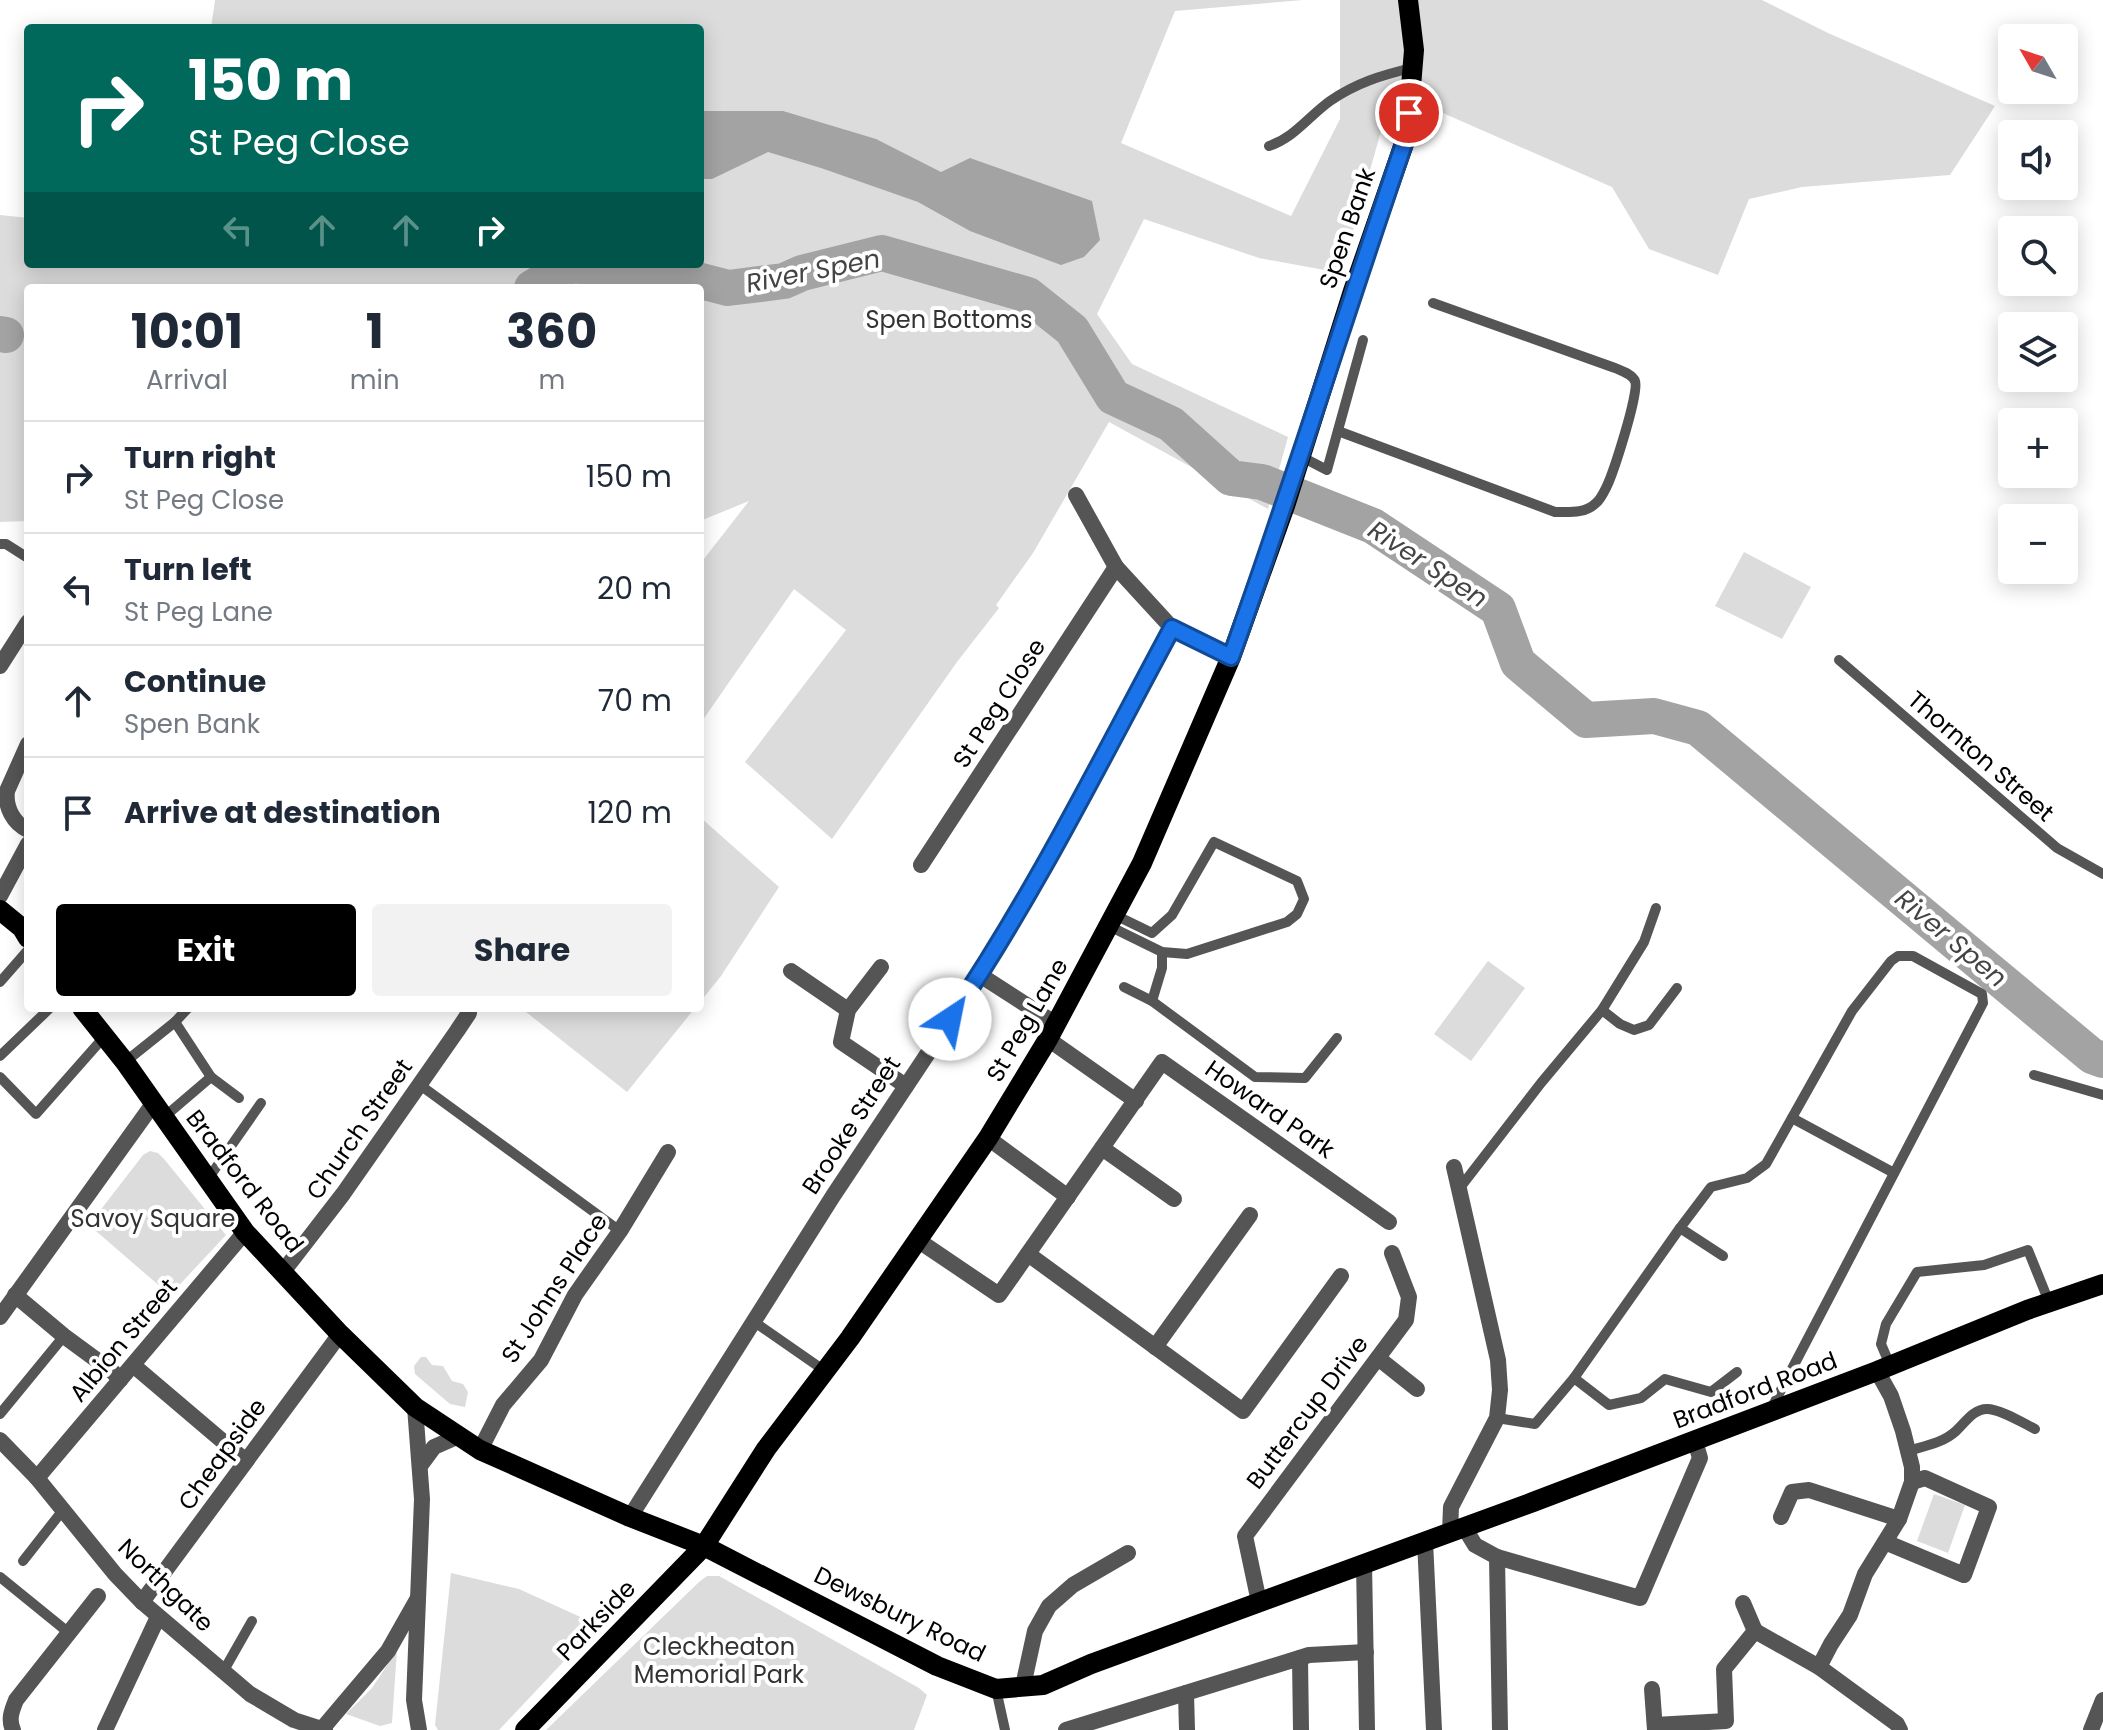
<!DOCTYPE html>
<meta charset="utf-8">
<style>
:root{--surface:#fff;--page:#f2f2f3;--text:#1f2937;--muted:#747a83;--line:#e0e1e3;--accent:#000}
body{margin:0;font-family:Poppins,sans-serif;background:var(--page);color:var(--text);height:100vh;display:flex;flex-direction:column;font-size:30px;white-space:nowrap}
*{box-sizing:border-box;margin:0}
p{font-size:26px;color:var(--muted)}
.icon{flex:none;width:44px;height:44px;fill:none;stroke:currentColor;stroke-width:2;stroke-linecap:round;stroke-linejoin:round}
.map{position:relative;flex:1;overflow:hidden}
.panel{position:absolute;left:24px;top:284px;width:680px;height:728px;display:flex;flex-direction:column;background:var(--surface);border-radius:8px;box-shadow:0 4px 20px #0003}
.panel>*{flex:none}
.banner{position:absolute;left:24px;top:24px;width:680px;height:244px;border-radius:8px;box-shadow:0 4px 20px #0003;background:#00695c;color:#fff;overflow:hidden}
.needle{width:52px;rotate:309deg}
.controls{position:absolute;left:1998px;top:24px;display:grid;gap:16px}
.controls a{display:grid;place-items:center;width:80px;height:80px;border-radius:8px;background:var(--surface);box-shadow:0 4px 20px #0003;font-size:40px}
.pin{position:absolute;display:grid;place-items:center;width:68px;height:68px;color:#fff;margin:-34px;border:4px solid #fff;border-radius:50%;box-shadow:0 2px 8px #0007}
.me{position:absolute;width:88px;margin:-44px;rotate:34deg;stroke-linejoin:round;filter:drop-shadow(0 0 6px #0008)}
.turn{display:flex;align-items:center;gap:28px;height:168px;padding:0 32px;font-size:36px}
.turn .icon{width:104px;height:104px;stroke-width:2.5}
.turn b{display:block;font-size:56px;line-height:68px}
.lanes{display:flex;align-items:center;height:76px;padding:0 32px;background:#0003;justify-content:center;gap:40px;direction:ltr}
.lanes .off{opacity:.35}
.eta{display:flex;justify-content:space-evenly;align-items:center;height:136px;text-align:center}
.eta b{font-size:48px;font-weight:700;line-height:56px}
.cta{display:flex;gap:16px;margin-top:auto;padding:16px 32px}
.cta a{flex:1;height:92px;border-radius:8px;background:var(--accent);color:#fff;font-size:32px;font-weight:700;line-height:92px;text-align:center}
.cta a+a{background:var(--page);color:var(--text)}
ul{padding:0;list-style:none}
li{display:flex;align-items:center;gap:24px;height:112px;padding:0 32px;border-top:2px solid var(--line)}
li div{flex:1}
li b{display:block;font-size:30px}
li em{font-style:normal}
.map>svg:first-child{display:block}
</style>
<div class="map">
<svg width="2103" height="1730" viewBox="0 0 2103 1730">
<rect width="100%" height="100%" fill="#fff"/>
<g fill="#dcdcdc">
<polygon points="215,0 1303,0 1175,11 1121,143 1291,216 1340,119 1340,0 1762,0 1828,33 1995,106 1950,175 1802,187 1749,199 1718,275 1649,249 1612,187 1420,103 1387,110 1341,273 1259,258 1144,219 1097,314 1132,364 1288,437 1268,509 1109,422 1033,553 996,605 999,608 957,662 832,839 745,762 846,630 794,589 700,724 700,564 749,501 700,521 700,288 28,288 28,521 0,522 0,215 28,218 28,264 700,264 700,28 211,28"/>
<polygon points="1744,552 1811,587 1782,639 1715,606"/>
<polygon points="700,817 779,887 721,976 700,1002"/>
<polygon points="1488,961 1525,988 1471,1061 1434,1034"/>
<polygon points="521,1008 695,1008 627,1092"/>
<polygon points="150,1151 158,1153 164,1159 226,1235 170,1295 89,1225 143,1155"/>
<polygon points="421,1357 426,1357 432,1365 443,1366 452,1381 463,1384 468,1392 465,1407 450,1404 415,1374 414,1366"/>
<polygon points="1934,1494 1965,1505 1948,1553 1917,1541"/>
<polygon points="451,1573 519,1589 598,1625 499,1730 438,1730 435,1725"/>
<polygon points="707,1576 719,1576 919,1688 927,1695 914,1730 546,1730 699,1582"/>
<polygon points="397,1650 392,1723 380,1726 346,1714 372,1688"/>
</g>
<polygon fill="#a3a3a3" points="700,111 783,111 876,139 941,172 970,158 1092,201 1100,240 1084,257 1061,265 970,231 918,202 821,168 768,152 712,179 700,179"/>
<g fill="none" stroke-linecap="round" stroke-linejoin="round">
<g stroke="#a3a3a3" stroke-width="36">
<polyline points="532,288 570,265 674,274 728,288 784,281 802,273 882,253 1028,295 1072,330 1113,397 1171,424 1231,478 1262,482 1373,526 1498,609 1518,663 1586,720 1654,716 1698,728 2092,1056 2103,1060"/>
<polyline points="0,334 6,335"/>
</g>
<g stroke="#555" stroke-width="10">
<path d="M1269,146C1294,138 1309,116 1330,101C1356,83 1382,75 1412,68"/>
<path d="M1338,431L1555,512C1569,512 1585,514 1596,503C1600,500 1604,492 1606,488C1613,474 1640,391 1635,381C1632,374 1622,371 1615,368L1433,303"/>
<polyline points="1300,456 1327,470 1363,340"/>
<polyline points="0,544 6,544 28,558"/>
<polyline points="1839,660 2057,848 2103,874"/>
<polyline points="1109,926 1162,952 1187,954 1287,922 1297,914 1304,899 1297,881 1214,842 1172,915 1152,933 1115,915"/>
<polyline points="0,982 28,950"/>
<polyline points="1124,987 1152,1001 1255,1077 1305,1078 1337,1038"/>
<polyline points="1152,1001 1162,968 1162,952"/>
<polyline points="1602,1010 1620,1024 1634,1030 1649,1025 1677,988"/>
<polyline points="175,1022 188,1008"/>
<polyline points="0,1056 50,1008"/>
<polyline points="125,1062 175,1022 211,1077 239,1098"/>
<polyline points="2034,1075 2103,1095"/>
<polyline points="0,1077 36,1114 104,1037"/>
<polyline points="420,1085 620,1231"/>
<polyline points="163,1118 211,1077"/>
<polyline points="1792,1118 1894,1173"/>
<polyline points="208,1179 261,1103"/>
<polyline points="1459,1189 1541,1083 1602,1010 1644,942 1656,908"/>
<polyline points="1680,1228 1711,1187 1747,1178 1766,1164 1852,1011 1891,961 1898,956 1913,956 1982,994 1983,1003 1770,1411"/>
<polyline points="753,1321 825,1371"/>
<polyline points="1890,1365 1881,1344 1886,1324 1917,1272 1984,1265 2028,1250 2049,1302"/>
<polyline points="1574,1378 1680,1228 1723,1256"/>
<polyline points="0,1414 64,1336"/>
<polyline points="1497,1418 1535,1424 1574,1378 1609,1405 1641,1398 1665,1379 1711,1392 1737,1372"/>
<path d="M1908,1451C1925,1446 1943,1443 1956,1431C1965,1423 1973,1409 1987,1409C2000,1409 2023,1423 2035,1429"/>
<polyline points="23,1561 63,1510"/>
<polyline points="0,1577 69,1633"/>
<polyline points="223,1672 252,1621"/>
<polyline points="996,1689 1005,1730"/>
</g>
<g stroke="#555" stroke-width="16">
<polyline points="15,1295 64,1336 113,1372 120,1380"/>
<polyline points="133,1365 246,1461"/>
</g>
<g stroke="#555" stroke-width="16">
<polyline points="1076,495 1116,567"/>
<polyline points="0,666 28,622"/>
<path d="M28,744L7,791C5,807 13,823 28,830"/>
<polyline points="921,865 1116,567 1172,628 1231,657"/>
<polyline points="0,896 28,844"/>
<polyline points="881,967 848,1010 841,1042 906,1086"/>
<polyline points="791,971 848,1010"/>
<polyline points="980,975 1056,1024"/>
<polyline points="1048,1039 1136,1101"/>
<polyline points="988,1138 1068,1197"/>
<polyline points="1102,1148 1174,1199"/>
<polyline points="919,1241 999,1295 1162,1062 1389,1222"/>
<polyline points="1028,1254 1243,1411 1341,1276"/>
<polyline points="282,1273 343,1194 457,1031 469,1013 468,1008"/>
<polyline points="0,1317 153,1104"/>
<polyline points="1155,1347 1250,1215"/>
<polyline points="1378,1358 1417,1389"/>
<polyline points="0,1440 37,1478 115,1574 142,1602 250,1694 294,1720 325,1730"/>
<polyline points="480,1450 503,1405 541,1360 575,1295 620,1231 668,1152"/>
<polyline points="37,1478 245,1232"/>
<polyline points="630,1517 833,1196 980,975 1032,889 1172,628"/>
<polyline points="1781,1517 1792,1492 1809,1490 1899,1519"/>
<polyline points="1464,1527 1475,1545 1497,1557 1640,1598 1700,1458 1695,1441"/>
<polyline points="1450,1532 1451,1507 1497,1418 1500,1390 1498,1360 1454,1167"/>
<polyline points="1425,1541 1434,1730"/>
<polyline points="1885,1542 1964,1575 1989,1507 1925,1478 1912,1482"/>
<polyline points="1497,1557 1500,1730"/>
<polyline points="1364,1563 1367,1730"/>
<polyline points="142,1602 340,1334"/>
<polyline points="1259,1602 1245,1536 1406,1320 1409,1297 1392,1253"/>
<polyline points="1743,1603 1755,1631"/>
<polyline points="1300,1658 1301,1730"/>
<polyline points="1819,1667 1831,1644 1850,1615 1865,1574 1899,1519 1912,1482 1912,1467 1903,1431 1891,1396 1877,1371"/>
<polyline points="1023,1686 1035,1631 1049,1606 1073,1585 1128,1553"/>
<polyline points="1652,1689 1655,1730"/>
<polyline points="1186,1693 1187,1730"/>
<polyline points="1655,1725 1726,1721 1724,1669 1755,1631 1819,1667 1897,1724 1900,1730"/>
<polyline points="322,1729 388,1651 418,1598"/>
<path d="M13,1730C8,1719 12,1710 16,1700L98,1596"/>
<polyline points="105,1730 158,1617"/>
<polyline points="1066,1730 1309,1655 1366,1652"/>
<polyline points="2091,1730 2103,1700"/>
</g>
<g stroke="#555" stroke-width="16">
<polyline points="415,1407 422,1499 414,1700 419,1730"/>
<polyline points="420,1466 434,1447 459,1436"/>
</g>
<g stroke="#000" stroke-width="20">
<polyline points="0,910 22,928 28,938"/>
<polyline points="82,1008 125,1062 245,1232 340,1334 415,1407 480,1450 630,1517 704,1546 937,1666 996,1689 1043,1685 1091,1664 1533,1502 1877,1371 2027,1310 2103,1284"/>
<polyline points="525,1730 704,1546 766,1449 850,1338 988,1138 1048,1039 1142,863 1231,657 1285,506 1353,291 1407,135 1414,50 1408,0"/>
</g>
</g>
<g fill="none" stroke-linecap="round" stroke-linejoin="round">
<g stroke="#114b97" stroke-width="20">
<path id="route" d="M950,1019C1034,895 1101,760 1172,628L1231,657C1293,484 1347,309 1407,135L1409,113"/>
</g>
<use href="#route" stroke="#1a73e8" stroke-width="14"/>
</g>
<g text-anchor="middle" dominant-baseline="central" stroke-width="8" stroke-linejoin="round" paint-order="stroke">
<g font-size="24" fill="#000" stroke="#fff">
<text transform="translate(1347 228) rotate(-71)">Spen Bank</text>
<text transform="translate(999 703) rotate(-57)">St Peg Close</text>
<text transform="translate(1981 756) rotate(41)">Thornton Street</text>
<text transform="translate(1027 1020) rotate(-60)">St Peg Lane</text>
<text transform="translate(1270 1109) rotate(35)">Howard Park</text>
<text transform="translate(851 1125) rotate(-57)">Brooke Street</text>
<text transform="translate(359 1129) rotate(-55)">Church Street</text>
<text transform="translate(245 1181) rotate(52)">Bradford Road</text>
<text transform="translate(554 1288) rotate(-57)">St Johns Place</text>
<text transform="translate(123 1340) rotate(-50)">Albion Street</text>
<text transform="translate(1755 1390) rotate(-21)">Bradford Road</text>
<text transform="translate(1307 1412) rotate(-53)">Buttercup Drive</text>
<text transform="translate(222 1454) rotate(-54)">Cheapside</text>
<text transform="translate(166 1585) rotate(44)">Northgate</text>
<text transform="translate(900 1614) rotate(26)">Dewsbury Road</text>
<text transform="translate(596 1620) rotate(-46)">Parkside</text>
</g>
<g font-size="24" fill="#333" stroke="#fff">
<text x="949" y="319">Spen Bottoms</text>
<text x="153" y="1218">Savoy Square</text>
<text x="719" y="1646">Cleckheaton<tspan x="719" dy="28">Memorial Park</tspan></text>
</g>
<g font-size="26" font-style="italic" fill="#444" stroke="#fff">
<text transform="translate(813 271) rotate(-11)">River Spen</text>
<text transform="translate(1428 564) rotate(33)">River Spen</text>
<text transform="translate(1951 938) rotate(40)">River Spen</text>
</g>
</g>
</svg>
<div class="controls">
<a><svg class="needle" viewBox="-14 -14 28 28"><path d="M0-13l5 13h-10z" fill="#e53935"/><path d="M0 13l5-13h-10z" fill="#747a83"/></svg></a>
<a><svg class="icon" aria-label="sound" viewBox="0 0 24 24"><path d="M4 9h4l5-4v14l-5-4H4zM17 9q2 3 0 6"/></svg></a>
<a><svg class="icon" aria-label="search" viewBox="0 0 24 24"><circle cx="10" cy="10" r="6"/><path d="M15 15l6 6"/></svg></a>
<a><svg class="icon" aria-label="layers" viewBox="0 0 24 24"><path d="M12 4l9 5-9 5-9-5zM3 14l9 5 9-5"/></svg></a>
<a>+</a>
<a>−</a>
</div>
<div class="pin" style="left:1409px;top:113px;background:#d93025"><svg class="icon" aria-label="arrive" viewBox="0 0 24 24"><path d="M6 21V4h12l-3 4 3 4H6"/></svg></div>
<svg class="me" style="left:950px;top:1019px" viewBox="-20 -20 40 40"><circle r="19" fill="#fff"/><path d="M0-13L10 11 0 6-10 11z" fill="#1a73e8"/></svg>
<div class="banner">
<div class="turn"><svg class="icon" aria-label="right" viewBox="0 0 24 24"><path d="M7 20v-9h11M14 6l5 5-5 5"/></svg><div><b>150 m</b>St Peg Close</div></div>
<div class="lanes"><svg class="icon off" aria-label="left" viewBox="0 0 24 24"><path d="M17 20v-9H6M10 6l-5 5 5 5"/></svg><svg class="icon off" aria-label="ahead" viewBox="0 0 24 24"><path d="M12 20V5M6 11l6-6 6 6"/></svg><svg class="icon off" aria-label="ahead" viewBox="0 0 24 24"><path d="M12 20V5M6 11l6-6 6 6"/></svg><svg class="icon" aria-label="right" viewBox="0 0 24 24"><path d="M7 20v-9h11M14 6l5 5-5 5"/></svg></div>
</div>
<section class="panel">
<div class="eta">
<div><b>10:01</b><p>Arrival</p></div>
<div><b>1</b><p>min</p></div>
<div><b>360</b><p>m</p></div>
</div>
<ul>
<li><svg class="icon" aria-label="right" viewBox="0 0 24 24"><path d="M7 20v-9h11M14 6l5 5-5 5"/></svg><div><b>Turn right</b><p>St Peg Close</p></div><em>150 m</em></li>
<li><svg class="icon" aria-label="left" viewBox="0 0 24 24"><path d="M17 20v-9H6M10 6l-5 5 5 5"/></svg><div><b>Turn left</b><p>St Peg Lane</p></div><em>20 m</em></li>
<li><svg class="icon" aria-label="ahead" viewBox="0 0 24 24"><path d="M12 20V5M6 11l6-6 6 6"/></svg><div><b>Continue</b><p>Spen Bank</p></div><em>70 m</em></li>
<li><svg class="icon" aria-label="arrive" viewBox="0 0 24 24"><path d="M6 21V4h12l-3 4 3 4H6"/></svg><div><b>Arrive at destination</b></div><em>120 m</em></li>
</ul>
<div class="cta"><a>Exit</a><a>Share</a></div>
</section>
</div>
